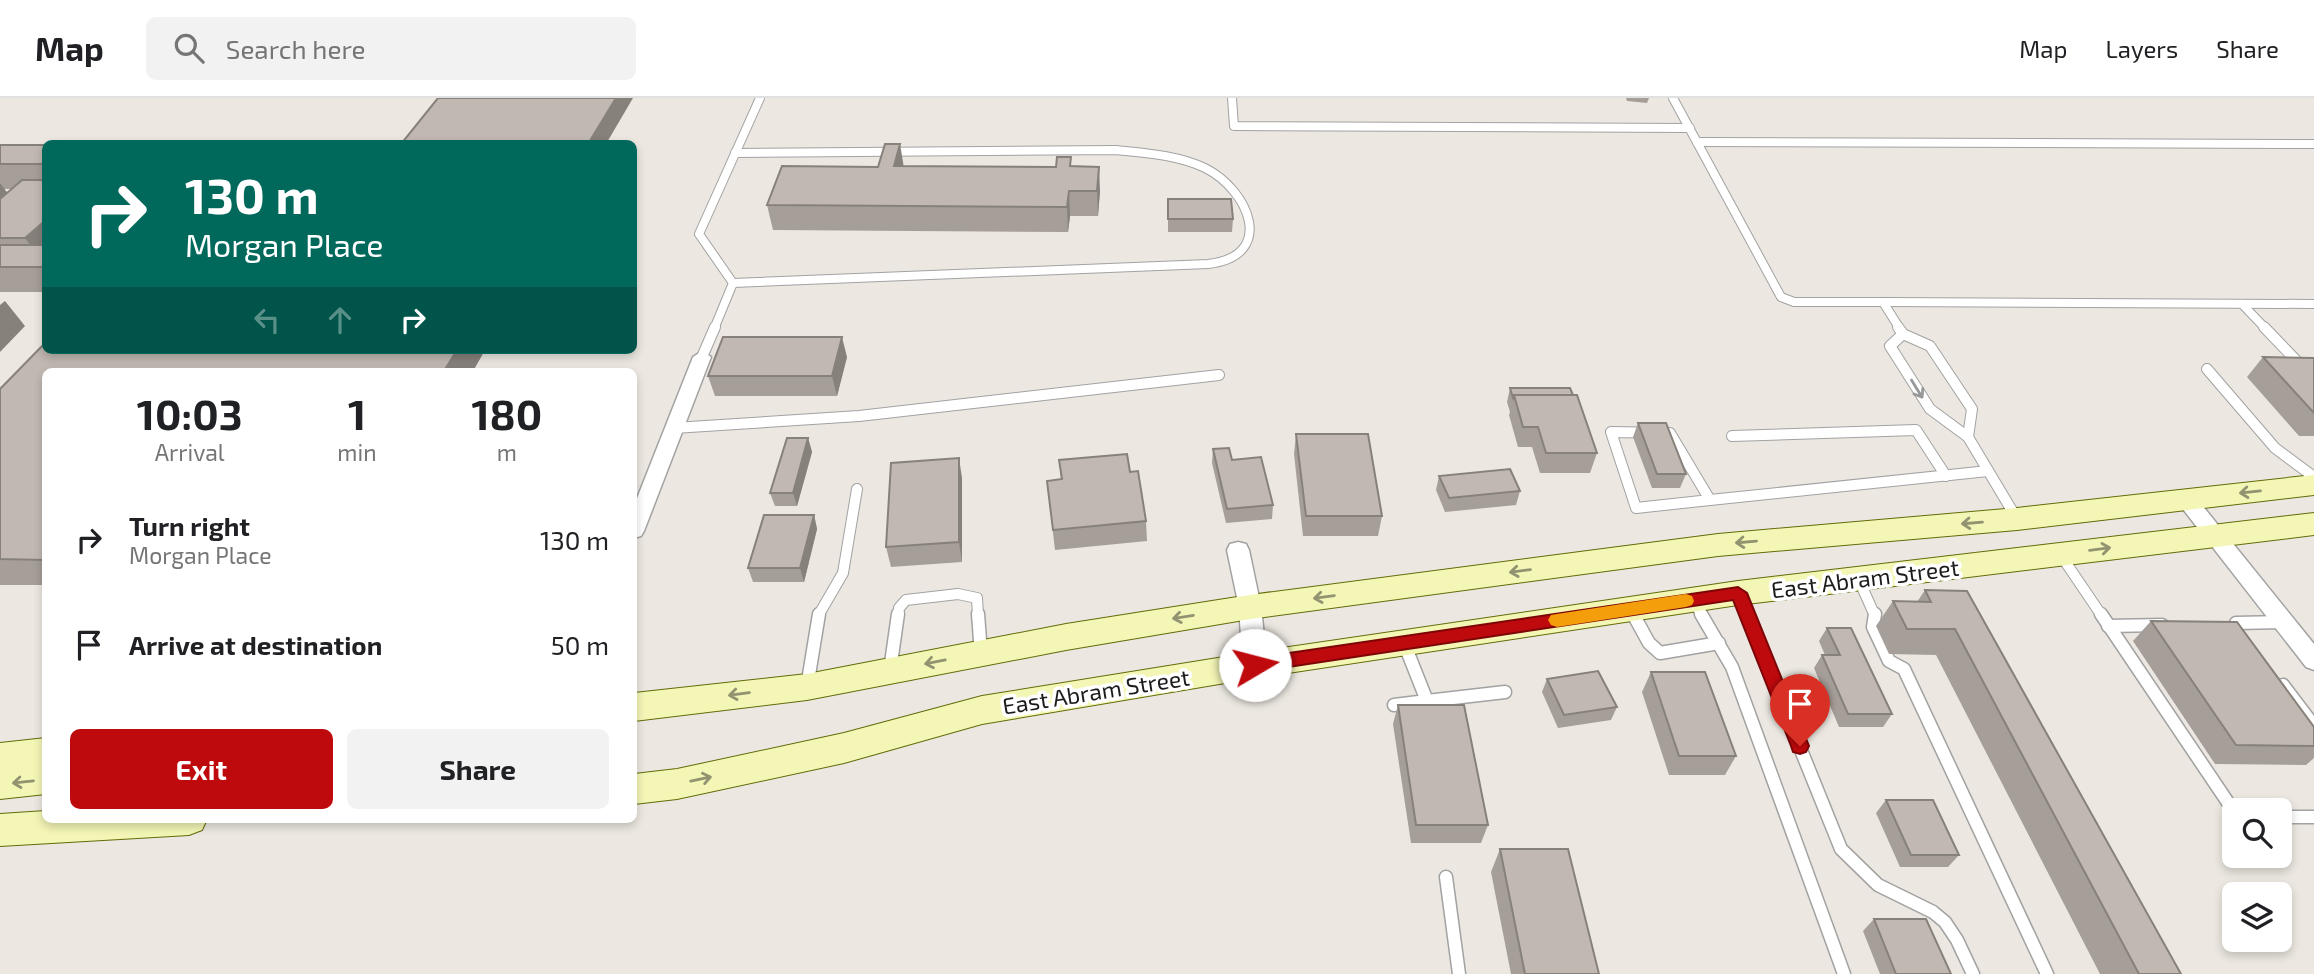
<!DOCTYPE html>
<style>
:root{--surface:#fff;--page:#f2f2f2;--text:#202124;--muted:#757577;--line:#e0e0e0;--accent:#be090d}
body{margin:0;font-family:"Exo 2",sans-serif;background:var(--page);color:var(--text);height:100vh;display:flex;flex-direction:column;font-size:26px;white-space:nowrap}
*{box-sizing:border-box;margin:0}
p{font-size:23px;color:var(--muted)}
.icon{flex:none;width:38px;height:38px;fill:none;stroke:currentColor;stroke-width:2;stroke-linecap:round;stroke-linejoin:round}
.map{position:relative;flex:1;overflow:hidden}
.side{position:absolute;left:42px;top:270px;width:595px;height:455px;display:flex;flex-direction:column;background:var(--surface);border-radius:10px;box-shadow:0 4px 10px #0003}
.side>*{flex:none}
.top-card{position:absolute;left:42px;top:42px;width:595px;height:214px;border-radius:10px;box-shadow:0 4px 10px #0003;background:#00695c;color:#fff;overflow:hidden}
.tools{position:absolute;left:2222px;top:700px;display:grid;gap:14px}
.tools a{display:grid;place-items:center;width:70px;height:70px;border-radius:10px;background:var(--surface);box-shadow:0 4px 10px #0003;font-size:35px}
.pin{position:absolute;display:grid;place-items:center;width:60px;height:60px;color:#fff;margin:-72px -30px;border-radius:50% 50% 50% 0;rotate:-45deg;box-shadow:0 0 7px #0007}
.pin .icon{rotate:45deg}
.me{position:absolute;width:77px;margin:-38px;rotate:82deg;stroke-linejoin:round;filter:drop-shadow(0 0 5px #0008)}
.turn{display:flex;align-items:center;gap:24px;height:147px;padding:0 28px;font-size:32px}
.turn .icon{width:91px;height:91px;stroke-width:2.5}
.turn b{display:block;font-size:49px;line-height:60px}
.lanes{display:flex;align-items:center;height:66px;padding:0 28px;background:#0003;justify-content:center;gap:35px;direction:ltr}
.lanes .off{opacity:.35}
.eta{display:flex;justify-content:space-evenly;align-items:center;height:119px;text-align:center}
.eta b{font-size:42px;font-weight:700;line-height:49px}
.primary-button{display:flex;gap:14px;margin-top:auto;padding:14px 28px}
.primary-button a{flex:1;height:80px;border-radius:10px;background:var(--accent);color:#fff;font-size:28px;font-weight:700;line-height:80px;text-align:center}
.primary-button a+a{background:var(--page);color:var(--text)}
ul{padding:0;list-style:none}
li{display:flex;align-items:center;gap:21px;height:105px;padding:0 28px}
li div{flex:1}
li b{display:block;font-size:26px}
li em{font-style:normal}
header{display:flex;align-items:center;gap:42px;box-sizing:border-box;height:98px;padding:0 35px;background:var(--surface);border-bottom:2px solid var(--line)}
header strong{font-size:33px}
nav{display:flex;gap:38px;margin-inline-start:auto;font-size:24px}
.search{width:490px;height:63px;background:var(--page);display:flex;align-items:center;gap:18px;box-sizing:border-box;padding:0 24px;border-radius:10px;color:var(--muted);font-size:26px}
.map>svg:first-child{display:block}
</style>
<header>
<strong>Map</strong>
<div class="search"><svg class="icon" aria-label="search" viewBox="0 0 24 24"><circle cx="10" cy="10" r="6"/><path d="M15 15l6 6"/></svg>Search here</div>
<nav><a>Map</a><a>Layers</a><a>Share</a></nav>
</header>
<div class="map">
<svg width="2314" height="876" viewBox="0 0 2314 876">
<rect width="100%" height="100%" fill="#ece8e1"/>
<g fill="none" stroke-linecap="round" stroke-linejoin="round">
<g stroke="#a2a2a2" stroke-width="10">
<g id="service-far2">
<polyline points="1232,0 1234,28 1690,30"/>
<polyline points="1673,0 1781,199 1794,204 1883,204 1900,231"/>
<polyline points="1697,44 2314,46"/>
<path d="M733,185L1208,166C1277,158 1249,92 1205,70C1178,57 1145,55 1116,52L735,55"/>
<polyline points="1883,204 2314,206"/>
<polyline points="2242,206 2266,231"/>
<polyline points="714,231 733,185 699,136 760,0"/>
</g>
</g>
<g stroke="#a2a2a2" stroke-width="12">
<g id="service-far1">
<polyline points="1898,229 1903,236 1930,248 1972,311 1968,339"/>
<polyline points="2264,229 2314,281"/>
<polyline points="1903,236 1890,248 1930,311 1968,339 2017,421"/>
<polyline points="702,259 715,229"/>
<polyline points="2207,271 2275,350 2314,379"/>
<polyline points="674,330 859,318 1219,277"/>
<polygon points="1611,334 1670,335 1710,402 1636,410"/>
<polyline points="1732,338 1916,332 1946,378"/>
<polyline points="1710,402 1988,373"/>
<polyline points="2060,456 2102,518"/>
<polyline points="1858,480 1875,518"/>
<polyline points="1738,495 1747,518"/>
<polyline points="1694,503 1702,518"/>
<polyline points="1630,511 1634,518"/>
<polyline points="818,518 843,475 857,391"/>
<polyline points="898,518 899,510 906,502 958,496 977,500 978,518"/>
</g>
</g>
<g stroke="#a2a2a2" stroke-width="15">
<g id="service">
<polyline points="978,516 981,555"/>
<polyline points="1633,516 1649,545 1660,555 1719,545"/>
<polyline points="1701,516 1732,569 1844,876"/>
<polyline points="1746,516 1841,751 1878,787 1933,814 1945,824 1957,842 1973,876"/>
<polyline points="1875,516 1873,529 1889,563 1904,571 2047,876"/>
<polyline points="2101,516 2235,715"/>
<polyline points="2236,525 2284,524"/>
<polyline points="2108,528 2162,527"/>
<polyline points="1404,545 1427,603 1505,594"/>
<polyline points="890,572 898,516"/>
<polyline points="2283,587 2314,628"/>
<polyline points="807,589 819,516"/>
<polyline points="1394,607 1427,603"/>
<polyline points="2280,719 2314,719"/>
<polyline points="1446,779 1459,876"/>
</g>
</g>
<g stroke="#a2a2a2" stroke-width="3">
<g id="minor">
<polygon points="702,253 711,259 644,433 641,438 634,440 634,408 693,259"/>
<polygon points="2186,394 2193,396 2314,546 2314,572 2306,569 2179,406 2176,401 2179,396"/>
<polygon points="1238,444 1246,446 1249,452 1261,509 1267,567 1263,574 1255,576 1247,574 1243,567 1239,509 1227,452 1230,446"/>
</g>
</g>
<g stroke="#636b09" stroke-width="2">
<g id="secondary">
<polygon points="2314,377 2314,397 2017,432 1718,458 1250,521 1066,552 807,602 634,623 634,595 807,576 1066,526 1250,497 1718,436 2017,410"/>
<polygon points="2314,415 2314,437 1738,507 1255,580 982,626 844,665 677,701 634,706 634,676 677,671 844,635 982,598 1255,554 1738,483"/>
<polygon points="46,640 46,696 0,701 0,645"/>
<polygon points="46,713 46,721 207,721 202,732 189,737 0,748 0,716"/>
</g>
</g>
<use href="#service-far2" stroke="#fff" stroke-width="8"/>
<use href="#service-far1" stroke="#fff" stroke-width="10"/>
<use href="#service" stroke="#fff" stroke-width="12"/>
<use href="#minor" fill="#fff" fill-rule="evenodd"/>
<use href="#secondary" fill="#f4f6b6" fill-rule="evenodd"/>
</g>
<g fill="#a69e98" fill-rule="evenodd">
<polygon points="1626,0 1649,0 1647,5 1627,3"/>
<path d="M0,47H46V194H0ZM4,91H12L7,95Z"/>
<polygon points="1072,68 1100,93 1098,118 1070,118 1068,134 773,132 767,107 904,69"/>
<polygon points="1168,101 1233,121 1232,134 1168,134"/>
<polygon points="46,244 46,252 485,252 473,273 46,273 46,487 0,487 0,291"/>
<polygon points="847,259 837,298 715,298 708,278"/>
<polygon points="2263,259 2314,260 2314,338 2299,338 2247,279"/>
<polygon points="1510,290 1597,355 1590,375 1540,375 1532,349 1518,349 1509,317 1510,314 1507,304"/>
<polygon points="1638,325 1686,376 1680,390 1652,390 1633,339"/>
<polygon points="1296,336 1382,418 1378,438 1303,438 1294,356"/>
<polygon points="808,340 812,354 797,408 775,408 770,395"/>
<polygon points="1213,351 1232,362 1273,407 1272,421 1226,425 1212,365"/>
<polygon points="1059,362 1130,374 1146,423 1147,443 1055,452 1047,383 1061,381"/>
<polygon points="1439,378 1520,393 1516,407 1445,414 1436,392"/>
<polygon points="962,380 962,464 891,469 886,449"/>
<polygon points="814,417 817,431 804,484 753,484 748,470"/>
<polygon points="1925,492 1967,493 2181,876 2100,876 1936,557 1889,556 1876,528 1893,503 1917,504"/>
<polygon points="2151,523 2314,629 2314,660 2306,667 2215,666 2133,543"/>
<polygon points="1827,530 1892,616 1883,629 1839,629 1814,570 1822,557 1825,557 1819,543"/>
<polygon points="1651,574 1736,658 1725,677 1669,677 1642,594"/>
<polygon points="1547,581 1617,609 1611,622 1558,630 1542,594"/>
<polygon points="1398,607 1488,727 1481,745 1411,745 1393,626"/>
<polygon points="1886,702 1959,757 1948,769 1900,769 1876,715"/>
<polygon points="1500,751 1599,876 1511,876 1491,774"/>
<polygon points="1874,821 1951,876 1880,876 1863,833"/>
</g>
<g fill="#87817c">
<polygon points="616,0 633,0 606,46 588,46"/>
<polygon points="900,46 904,70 894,68"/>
<polygon points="1099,69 1100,93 1098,118 1097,93"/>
<polygon points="0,85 12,101 0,112"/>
<polygon points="1069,93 1070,118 1068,134 1067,109"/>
<polygon points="46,122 46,155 40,160 25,140"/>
<polygon points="5,203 25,228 0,254 0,207"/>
<polygon points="842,239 847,259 837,298 832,278"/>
<polygon points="457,252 485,252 473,273 444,273"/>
<polygon points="808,340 812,354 797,408 793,395"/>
<polygon points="959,360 962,380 962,464 959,444"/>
<polygon points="814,417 817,431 804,484 800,470"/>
</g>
<g fill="#c1b8b1" stroke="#87817c" stroke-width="2">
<polygon points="438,0 616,0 588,46 401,46"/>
<polygon points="885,46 900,46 894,68 1056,69 1057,59 1071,59 1070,68 1099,69 1097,93 1069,93 1067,109 767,107 782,68 878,69"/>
<rect x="0" y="47" width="46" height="19"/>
<polygon points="22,82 46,82 46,122 25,140 0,140 0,101"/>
<polygon points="1168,101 1231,101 1233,121 1168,121"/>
<rect x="0" y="147" width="46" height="22"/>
<polygon points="723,239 842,239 832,278 708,278"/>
<polygon points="46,244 46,252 457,252 444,273 46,273 46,462 0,461 0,291"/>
<polygon points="2263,259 2314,260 2314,315"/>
<polygon points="1510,290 1570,290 1573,297 1514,297 1513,300"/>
<polygon points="1514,297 1577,297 1597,355 1546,355 1538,329 1523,329"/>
<polygon points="1638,325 1666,325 1686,376 1657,376"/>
<polygon points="1296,336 1368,336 1382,418 1306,418"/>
<polygon points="787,340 808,340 793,395 770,395"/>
<polygon points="1229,350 1232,362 1261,359 1273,407 1227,411 1213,351"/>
<polygon points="1127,356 1130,374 1138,373 1146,423 1053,432 1047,383 1062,381 1059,362"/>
<polygon points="959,360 959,444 886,449 891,365"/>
<polygon points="1510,371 1520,393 1449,400 1439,378"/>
<polygon points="764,417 814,417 800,470 748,470"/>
<polygon points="1925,492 1967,493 2181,876 2139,876 1955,531 1907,531 1893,503 1931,504"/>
<polygon points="2151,523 2237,524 2314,629 2314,648 2236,647"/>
<polygon points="1827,530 1851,530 1892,616 1848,616 1822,557 1840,557"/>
<polygon points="1598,573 1617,609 1564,617 1547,581"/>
<polygon points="1651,574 1705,574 1736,658 1679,658"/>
<polygon points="1398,607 1464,607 1488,727 1416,727"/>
<polygon points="1886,702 1933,702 1959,757 1911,757"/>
<polygon points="1500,751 1568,751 1599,876 1525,876"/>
<polygon points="1874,821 1926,821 1951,876 1896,876"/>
</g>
<defs><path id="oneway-shaft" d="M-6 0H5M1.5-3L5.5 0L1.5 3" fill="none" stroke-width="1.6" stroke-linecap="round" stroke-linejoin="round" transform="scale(1.75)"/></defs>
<use stroke="#989898" href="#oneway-shaft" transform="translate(1917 291) rotate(58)"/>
<g stroke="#929370">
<use href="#oneway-shaft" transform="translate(2250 394) rotate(174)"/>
<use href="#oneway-shaft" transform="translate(1972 425) rotate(175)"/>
<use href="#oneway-shaft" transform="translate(1746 444) rotate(175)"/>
<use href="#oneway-shaft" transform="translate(2100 451) rotate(-7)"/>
<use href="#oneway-shaft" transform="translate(1520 473) rotate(172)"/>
<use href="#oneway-shaft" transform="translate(1324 499) rotate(172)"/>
<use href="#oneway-shaft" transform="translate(1183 519) rotate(171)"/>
<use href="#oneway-shaft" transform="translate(935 564) rotate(169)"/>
<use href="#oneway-shaft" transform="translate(739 596) rotate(173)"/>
<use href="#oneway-shaft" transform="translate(701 681) rotate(-12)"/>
<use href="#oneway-shaft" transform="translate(23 684) rotate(174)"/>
</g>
<polygon fill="#be090d" stroke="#7c0608" stroke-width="2" points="1738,489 1747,495 1809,648 1806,654 1800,656 1793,654 1791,648 1733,502 1255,574 1249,572 1247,567 1249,562 1255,560"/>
<polygon fill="#f59e0b" points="1686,496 1692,498 1694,503 1692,507 1686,509 1557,529 1551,527 1548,522 1551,517 1557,516"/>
<g text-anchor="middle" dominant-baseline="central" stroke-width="7" stroke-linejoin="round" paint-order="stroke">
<g font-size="23" fill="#1b1b1b" stroke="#fff">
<text transform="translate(1865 480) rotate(-7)">East Abram Street</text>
<text transform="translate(1096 593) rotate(-9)">East Abram Street</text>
</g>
</g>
</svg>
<div class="tools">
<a><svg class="icon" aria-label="search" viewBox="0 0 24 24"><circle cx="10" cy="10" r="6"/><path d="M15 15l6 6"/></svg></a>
<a><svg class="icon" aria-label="layers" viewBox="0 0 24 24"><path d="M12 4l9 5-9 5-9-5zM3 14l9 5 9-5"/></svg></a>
</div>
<div class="pin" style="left:1800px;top:648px;background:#d93025"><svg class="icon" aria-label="arrive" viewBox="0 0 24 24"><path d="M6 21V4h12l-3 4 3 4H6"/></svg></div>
<svg class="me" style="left:1255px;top:567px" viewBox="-20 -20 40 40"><circle r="19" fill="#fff"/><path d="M0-13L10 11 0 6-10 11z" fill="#be090d"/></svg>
<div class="top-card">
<div class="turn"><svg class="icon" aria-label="right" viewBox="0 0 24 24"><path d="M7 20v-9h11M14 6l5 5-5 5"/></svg><div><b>130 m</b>Morgan Place</div></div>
<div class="lanes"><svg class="icon off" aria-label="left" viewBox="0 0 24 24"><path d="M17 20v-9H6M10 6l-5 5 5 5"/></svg><svg class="icon off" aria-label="ahead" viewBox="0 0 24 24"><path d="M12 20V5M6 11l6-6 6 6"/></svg><svg class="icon" aria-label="right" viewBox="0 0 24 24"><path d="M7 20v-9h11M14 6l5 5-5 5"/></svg></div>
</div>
<section class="side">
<div class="eta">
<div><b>10:03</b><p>Arrival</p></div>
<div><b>1</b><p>min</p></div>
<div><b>180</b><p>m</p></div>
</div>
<ul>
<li><svg class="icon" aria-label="right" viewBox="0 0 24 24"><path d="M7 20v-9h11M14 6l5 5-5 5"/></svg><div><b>Turn right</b><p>Morgan Place</p></div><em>130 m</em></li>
<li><svg class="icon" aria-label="arrive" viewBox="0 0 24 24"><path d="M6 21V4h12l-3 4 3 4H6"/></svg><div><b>Arrive at destination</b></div><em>50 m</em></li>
</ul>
<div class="primary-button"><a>Exit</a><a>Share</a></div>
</section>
</div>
